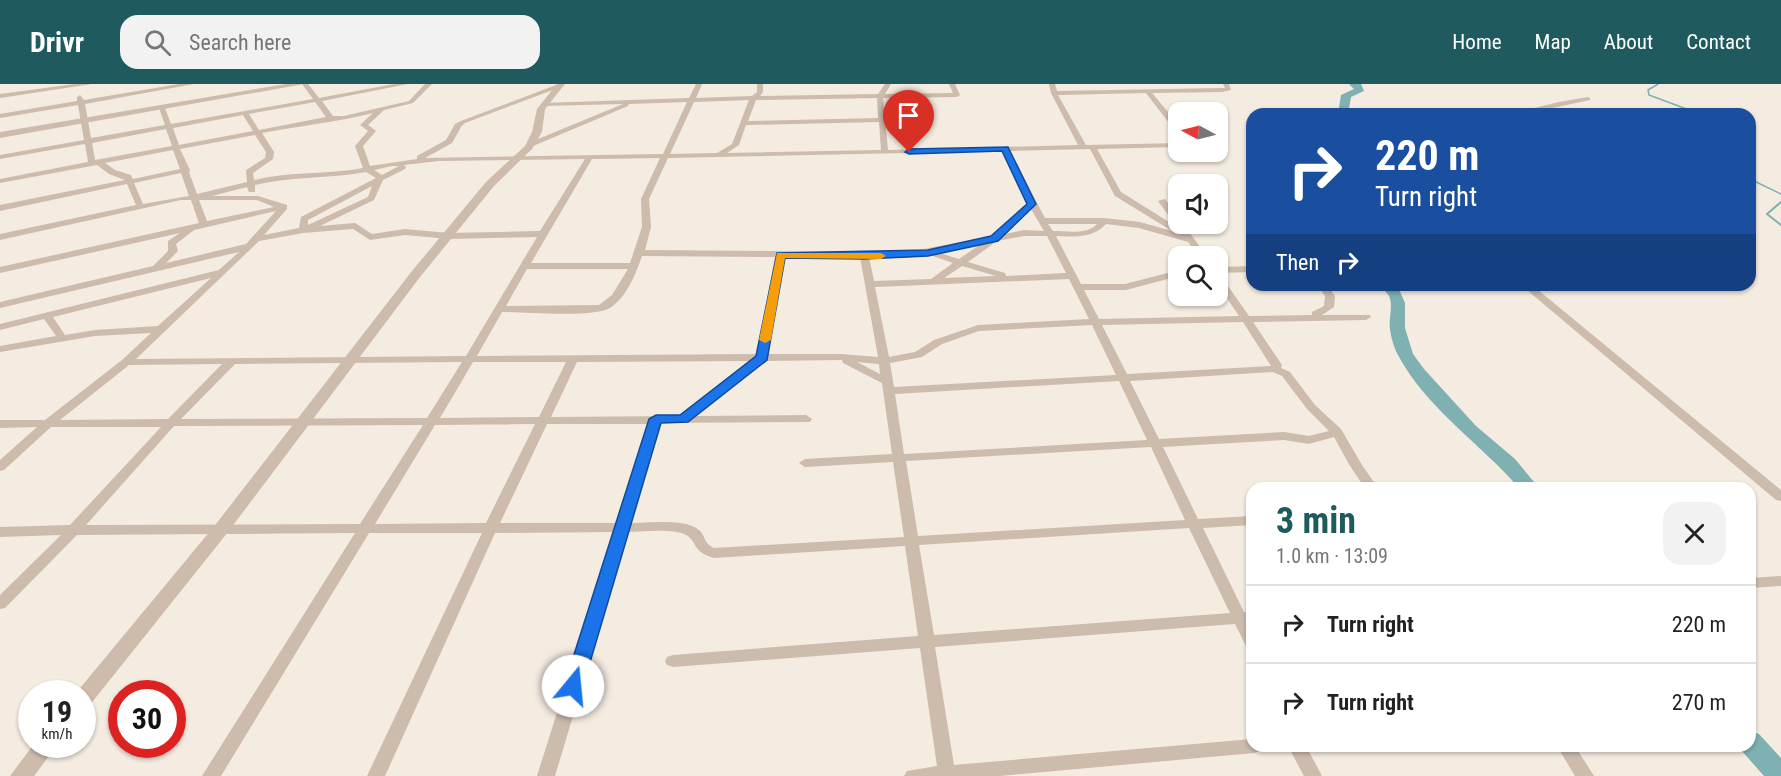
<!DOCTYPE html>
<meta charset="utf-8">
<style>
:root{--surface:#fff;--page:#f2f2f2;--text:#222;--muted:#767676;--line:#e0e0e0;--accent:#1f5a5e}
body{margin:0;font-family:"Roboto Condensed",sans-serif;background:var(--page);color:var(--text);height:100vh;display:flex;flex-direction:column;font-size:22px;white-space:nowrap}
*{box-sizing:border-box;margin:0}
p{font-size:20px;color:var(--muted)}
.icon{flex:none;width:33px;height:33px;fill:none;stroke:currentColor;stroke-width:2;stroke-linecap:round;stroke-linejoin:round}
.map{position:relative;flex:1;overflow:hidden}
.drawer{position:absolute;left:1246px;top:398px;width:510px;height:270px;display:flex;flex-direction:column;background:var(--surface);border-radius:18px;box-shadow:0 2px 4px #0004}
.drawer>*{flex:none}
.top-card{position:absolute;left:1246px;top:24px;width:510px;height:183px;border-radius:18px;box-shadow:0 2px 4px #0004;background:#1a4fa0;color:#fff;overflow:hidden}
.needle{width:39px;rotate:277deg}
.fabs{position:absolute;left:1168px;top:18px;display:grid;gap:12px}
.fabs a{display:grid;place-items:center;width:60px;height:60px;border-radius:12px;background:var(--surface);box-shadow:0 2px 4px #0004;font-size:30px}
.speed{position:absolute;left:18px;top:596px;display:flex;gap:12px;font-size:30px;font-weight:700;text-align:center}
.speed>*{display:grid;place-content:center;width:78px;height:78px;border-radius:50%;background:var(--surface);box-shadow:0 2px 4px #0004;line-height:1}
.speed small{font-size:15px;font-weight:400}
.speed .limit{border:9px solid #d22;background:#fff;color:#111}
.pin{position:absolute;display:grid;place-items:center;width:51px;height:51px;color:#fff;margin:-62px -26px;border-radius:50% 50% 50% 0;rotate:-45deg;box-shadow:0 0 6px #0007}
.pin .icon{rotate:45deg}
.me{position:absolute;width:66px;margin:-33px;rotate:17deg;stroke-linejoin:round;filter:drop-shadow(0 0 4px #0008)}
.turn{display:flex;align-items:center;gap:21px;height:126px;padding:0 30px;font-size:27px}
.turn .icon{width:78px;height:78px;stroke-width:2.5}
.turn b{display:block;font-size:42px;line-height:51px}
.then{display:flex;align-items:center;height:57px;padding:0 30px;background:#0003;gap:12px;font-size:22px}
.round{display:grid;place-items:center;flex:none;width:63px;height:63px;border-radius:18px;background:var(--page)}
.headline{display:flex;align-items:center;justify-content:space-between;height:102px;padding:0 30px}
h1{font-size:36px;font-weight:700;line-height:45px;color:var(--accent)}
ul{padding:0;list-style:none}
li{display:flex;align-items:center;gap:18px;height:78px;padding:0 30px;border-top:2px solid var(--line)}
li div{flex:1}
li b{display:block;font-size:22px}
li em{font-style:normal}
header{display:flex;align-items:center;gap:36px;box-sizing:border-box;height:84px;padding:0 30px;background:var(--accent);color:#fff}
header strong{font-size:28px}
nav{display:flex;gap:33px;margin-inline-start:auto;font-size:21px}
.search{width:420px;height:54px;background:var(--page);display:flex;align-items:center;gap:15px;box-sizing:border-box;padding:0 21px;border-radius:18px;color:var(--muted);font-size:22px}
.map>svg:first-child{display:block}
</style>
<header>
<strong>Drivr</strong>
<div class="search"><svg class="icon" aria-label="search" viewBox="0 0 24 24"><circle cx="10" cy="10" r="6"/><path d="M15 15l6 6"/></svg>Search here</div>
<nav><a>Home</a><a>Map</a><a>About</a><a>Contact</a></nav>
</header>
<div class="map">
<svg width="1781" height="692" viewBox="0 0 1781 692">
<rect width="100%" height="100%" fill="#f4ebe1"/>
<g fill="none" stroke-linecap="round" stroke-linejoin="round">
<g stroke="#7fb0b2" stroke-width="1.5">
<polyline points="1658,0 1648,6 1649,11 1700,30"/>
<polyline points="1750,95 1781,110"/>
</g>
<polyline stroke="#7fb0b2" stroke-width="2" points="1781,118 1767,130 1781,141"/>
<g fill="#7fb0b2" fill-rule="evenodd">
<polygon points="1349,0 1361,0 1364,7 1351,13 1348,30 1338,30 1341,11 1354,5"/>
<path d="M1376,201L1398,203L1405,219V244L1413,270L1424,285L1476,342L1515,375L1539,404H1519C1481,360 1425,323 1398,271C1394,264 1391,253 1390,245C1388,234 1395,218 1387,209C1384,205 1379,205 1376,201Z"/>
<polygon points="1750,647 1759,650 1781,674 1781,692 1764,692 1741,666 1739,662 1750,662"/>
</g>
<g fill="#cdbbac" fill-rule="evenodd">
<polygon points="75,0 92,0 0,14 0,10"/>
<path d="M179,0H194L85,20L91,54L165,41L159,24L162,22L165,24L171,40L313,15L302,0H308L319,14L394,0H408L322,17L333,32H344L409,17L425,0H432L413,19L384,26L368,41L376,47L363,62L370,82L417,75V72L446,56L455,40L461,37L556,1L558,2V4L465,39L461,43L452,59L425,74L663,70L687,18L629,20L628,22L533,62L526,60L623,20L542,22L541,21L544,19L689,14L696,0H702L696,14L752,12L757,8V0H763V8L760,12L878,10L885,0H891L885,10L953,9L949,0H955L960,11L957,13L883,14L888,66L1078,61L1051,9L1049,0H1055L1057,7L1222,4H1225L1223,0H1229L1231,6L1222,8L1152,9L1179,41V48H1176L1146,9L1058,11L1086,61L1179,59V63L1097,65L1121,108L1177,143L1158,117L1165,115L1179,134V140H1183L1207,172H1199L1188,158L1139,144L1106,140C1094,154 1074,153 1056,152L1081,200H1125L1179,186V192L1126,206H1084L1099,235L1239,232L1218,201V191L1221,192L1249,232L1312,231V228L1324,222L1325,212L1317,201H1327L1335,212L1334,223L1322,231H1370L1371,233L1366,236L1253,238L1282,281L1281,284L1290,288L1315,321L1341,345L1362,381L1378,404H1365L1350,382L1334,353L1309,360L1284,356L1163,363L1198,435L1252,432V441L1203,444L1244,528H1252V538L1249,539L1252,545V566L1247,564L1235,540L935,563L954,681L1252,655V662H1262L1260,667L1254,669L1000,692H904L907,687L937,682L920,564L673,583L667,581L665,577L667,573L673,571L918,552L905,462L714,474C691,467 698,458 686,451C673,444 643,448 628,448L555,692H537L614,448L495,449L385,692H367L482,449H369L221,692H202L355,449L77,451L5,524L0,525V511L61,451L0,453V443L70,441L161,343H51L4,386L0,387V376L37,343L0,344V336H45L122,276L151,249L95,252L0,268V262L56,252L44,235L0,246V240L219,186L239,168L0,224V218L153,182L168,167V157L180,149L0,189V183L199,139L191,116H181L0,156V150L136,121L127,100L0,127V121L125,96L109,90L97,81L0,99V95L88,78L85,60L0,75V71L84,56L78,21L0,34V30L77,17V13L80,11L84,16ZM877,14L878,34L748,37L756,16ZM749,16L732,60L717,69L670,70L694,18ZM315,18L326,33L259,46L249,30ZM373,29L360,41L368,47L355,62L363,84C327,91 290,87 254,96L253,89L273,75L274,68L262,49C299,42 337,38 373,29ZM243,31L253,47L179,61L173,44ZM879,38L881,66L727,69L739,61L746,41ZM166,45L172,62L95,76L92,59ZM255,51L266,68L265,74L246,86L247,98L197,110L189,88L190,86L180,65ZM1090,65L1115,112L1172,147L1140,138L1104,134H1045L1010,67ZM173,66L180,85L133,95L131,91L115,86L105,79ZM1003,67L1028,120L992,152L908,168L645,166L651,143L649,115L668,74ZM660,74L641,115L642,143L630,179H531L592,75ZM585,75L540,147L449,149L405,145L372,150L355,139L320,142L374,116L383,96L405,85L406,83L404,81L439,77ZM392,82H399L382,91L374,86ZM366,88L376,94L301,133L299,144L264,151L287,125V121L258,112H212L247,103L249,108H255V101C291,92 329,95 366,88ZM181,89L189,112L143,120L134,99ZM372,102L368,113L308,141V136ZM199,116H257L274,123L207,137ZM1031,125L1044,147L1024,146L1005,150ZM276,127L246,160L166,179L178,167L176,160L194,146ZM1048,140H1097C1087,151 1066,147 1053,147ZM353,145L370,156L405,151L449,155L537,153L466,272L136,275L259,157L303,149ZM1024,152H1047L1066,189L1006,192L1005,189L968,178L997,157ZM981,160L959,175L936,168ZM927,170L953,179L931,195L874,197L869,173L908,174ZM642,172L775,173L757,270L477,272L502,228C525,228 594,234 610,224C627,213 636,189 642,172ZM784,173H860L878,273L841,270H768ZM962,182L996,192L944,194ZM527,185H628L612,211L599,221L506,222ZM211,194L158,242L95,246L65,251L53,233ZM1069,195L1089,235L978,241L934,256L915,268L889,273L875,203ZM1243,238L1271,282L1127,290L1102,241ZM1092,241L1116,291L894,303L890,279L922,273L942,260L979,247ZM842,276L843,279L882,299L892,370L805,375L799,379L805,383L893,378L904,453L714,464C703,459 706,452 699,446C685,434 648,439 631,439L661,339L810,338L812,335L806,331L694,332L765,277ZM752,277L679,332L551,333L577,278ZM462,278L427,334L181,335L235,280ZM473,278H566L539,333L440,334ZM857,278L879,280L880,290ZM222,280L168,335L60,336L129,281ZM1273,288L1282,292L1307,325L1329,347L1309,352L1284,348L1159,355L1130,297ZM1119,297L1147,356L904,370L895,310ZM535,340L486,439L375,440L435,341ZM547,340H649L617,439H500ZM423,341L360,440L86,441L174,342ZM1151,363L1185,436L918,452L906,377ZM1189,444L1230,529L934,551L919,461Z"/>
<polygon points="1588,13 1590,14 1590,16 1524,30 1509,30 1559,18"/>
<polygon points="1252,182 1252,188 1218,189 1218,183"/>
<polygon points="1521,201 1532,201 1781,406 1781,417 1776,416"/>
<polygon points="1781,492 1781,502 1750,504 1750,494"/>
<polygon points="1288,662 1306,662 1322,692 1304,692"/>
<polygon points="1557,662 1575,662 1594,692 1575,692"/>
</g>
<g fill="#cdbbac" fill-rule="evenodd">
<polygon points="286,0 304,0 0,54 0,48"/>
<polygon points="557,0 565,0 545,25 542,48 532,65 494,102 420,193 228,448 89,622 82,624 82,609 76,609 216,440 412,187 486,98 525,62 532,48 537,25"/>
<polygon points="34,660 58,660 34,692 10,692"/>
</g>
</g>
<polygon fill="#1a73e8" stroke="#114b97" stroke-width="1.5" points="1008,63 1036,120 998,157 928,172 864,175 785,174 767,276 688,338 661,339 583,602 580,607 573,609 567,607 564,602 649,335 656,331 680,331 756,272 777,169 928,166 991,152 1027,120 1002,67 909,70 905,68 909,65"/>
<polygon fill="#f59e0b" points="777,169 881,169 886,172 881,175 785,174 771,256 765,259 759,256"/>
</svg>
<div class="fabs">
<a><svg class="needle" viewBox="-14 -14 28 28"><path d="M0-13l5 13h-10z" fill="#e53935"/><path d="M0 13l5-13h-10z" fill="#767676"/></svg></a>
<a><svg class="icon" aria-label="sound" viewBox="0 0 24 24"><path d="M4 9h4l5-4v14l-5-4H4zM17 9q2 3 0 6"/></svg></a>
<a><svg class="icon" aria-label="search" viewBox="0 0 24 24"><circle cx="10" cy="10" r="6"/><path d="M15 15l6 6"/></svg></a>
</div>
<div class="speed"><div>19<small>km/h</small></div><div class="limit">30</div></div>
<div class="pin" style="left:909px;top:68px;background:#d93025"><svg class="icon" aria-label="arrive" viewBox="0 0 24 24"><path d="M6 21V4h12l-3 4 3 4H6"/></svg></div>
<svg class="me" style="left:573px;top:602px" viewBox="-20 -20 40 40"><circle r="19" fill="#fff"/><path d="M0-13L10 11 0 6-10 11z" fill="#1a73e8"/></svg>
<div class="top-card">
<div class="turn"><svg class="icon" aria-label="right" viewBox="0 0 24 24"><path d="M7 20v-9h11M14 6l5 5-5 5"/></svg><div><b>220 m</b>Turn right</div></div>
<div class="then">Then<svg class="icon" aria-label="right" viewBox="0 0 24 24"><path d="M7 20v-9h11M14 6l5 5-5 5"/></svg></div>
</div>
<section class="drawer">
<div class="headline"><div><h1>3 min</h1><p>1.0 km · 13:09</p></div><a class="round"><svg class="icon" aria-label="close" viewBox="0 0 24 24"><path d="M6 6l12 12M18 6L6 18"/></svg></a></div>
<ul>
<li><svg class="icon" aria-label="right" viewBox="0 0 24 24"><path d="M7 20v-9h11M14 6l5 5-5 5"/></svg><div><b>Turn right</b></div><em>220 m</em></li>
<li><svg class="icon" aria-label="right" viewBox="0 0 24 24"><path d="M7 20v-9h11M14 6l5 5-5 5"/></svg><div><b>Turn right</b></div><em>270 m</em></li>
</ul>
</section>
</div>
